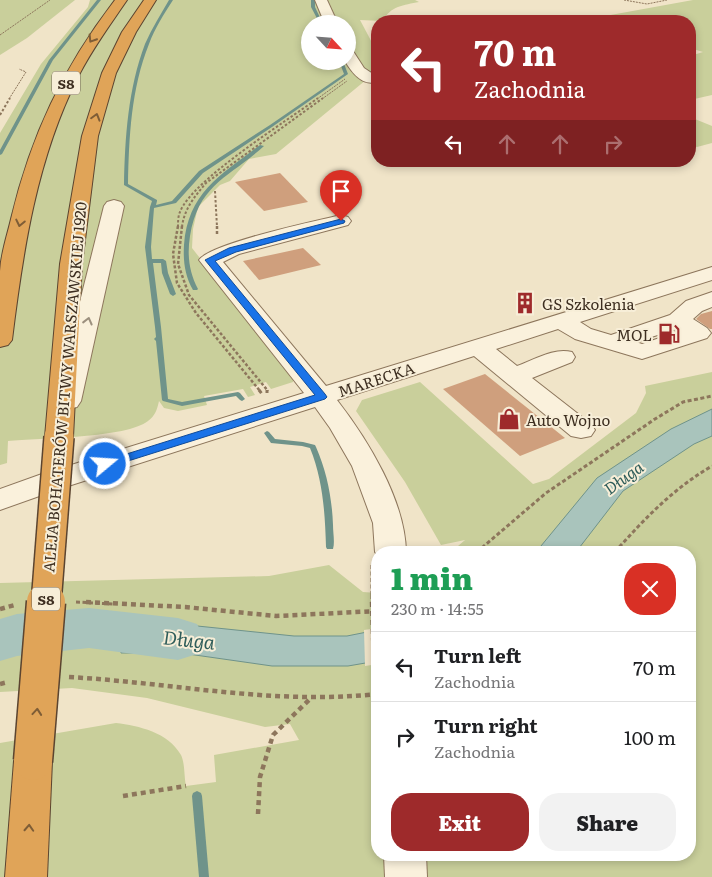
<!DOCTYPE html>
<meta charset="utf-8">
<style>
:root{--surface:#fff;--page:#f2f2f2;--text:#202124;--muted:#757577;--line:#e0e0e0;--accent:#9e2a2b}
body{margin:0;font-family:Literata,serif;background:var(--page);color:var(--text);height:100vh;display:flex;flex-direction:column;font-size:19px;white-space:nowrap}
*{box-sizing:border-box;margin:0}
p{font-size:16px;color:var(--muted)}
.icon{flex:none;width:28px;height:28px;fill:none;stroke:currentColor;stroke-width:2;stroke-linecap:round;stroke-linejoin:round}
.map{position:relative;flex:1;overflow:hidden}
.panel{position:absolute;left:371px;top:546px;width:325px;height:315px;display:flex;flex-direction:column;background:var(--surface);border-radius:20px;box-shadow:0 2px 8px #0003}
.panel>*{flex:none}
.hud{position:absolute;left:371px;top:15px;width:325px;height:152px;border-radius:20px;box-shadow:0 2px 8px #0003;background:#9e2a2b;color:#fff;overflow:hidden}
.needle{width:32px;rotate:116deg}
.fabs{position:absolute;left:301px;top:15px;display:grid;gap:10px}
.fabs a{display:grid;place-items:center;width:55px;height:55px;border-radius:50%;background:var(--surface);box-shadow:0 2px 8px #0003;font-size:25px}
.pin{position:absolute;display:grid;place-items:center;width:42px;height:42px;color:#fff;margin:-51px -21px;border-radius:50% 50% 50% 0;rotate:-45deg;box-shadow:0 0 5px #0007}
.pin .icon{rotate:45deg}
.me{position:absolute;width:55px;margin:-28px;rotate:72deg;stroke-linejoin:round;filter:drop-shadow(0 0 4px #0008)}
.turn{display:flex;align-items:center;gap:18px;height:105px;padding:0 20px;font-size:22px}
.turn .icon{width:65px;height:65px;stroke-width:2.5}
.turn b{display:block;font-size:35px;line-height:42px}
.lanes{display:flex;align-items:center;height:48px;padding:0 20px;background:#0003;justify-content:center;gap:25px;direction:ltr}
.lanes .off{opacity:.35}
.round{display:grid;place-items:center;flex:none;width:52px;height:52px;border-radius:20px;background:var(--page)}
.summary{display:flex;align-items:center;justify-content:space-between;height:85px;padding:0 20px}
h1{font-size:30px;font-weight:800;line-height:38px;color:#1e9e55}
.button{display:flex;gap:10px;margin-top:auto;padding:10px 20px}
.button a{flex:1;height:58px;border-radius:20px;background:var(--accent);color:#fff;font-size:20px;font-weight:800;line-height:58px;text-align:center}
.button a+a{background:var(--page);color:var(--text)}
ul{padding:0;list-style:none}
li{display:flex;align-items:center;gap:15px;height:70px;padding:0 20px;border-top:1px solid var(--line)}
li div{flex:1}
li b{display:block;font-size:19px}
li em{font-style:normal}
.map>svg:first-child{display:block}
</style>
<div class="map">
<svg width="712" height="877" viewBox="0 0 712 877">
<rect width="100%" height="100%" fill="#f0e4c8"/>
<g fill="#c9cf9b" fill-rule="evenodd">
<polygon points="0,0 75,0 27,38 0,55"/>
<path d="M90,0H415L419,2C404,5 390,6 383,21L360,20L377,52V78L366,80L276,154L249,159L230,181L220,185L198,207L193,229L192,248L293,377V382L271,389L266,382L250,387L255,395L248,397L243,389L204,396L207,405L178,411L164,408L159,401C157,410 155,416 148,421C127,438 39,438 8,441L7,463L0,465V133L41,64L88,7ZM310,24H348V61H310Z"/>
<polygon points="693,0 712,0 712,95 690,100 690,56 703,52 690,48 690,21 610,21 594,18"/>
<polygon points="690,117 712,126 712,143 697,147 690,145"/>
<path d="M712,372V877H0V743L116,723C139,726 168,732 181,755C185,763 184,777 186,786L216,782L214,755L299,740L290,724L265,727L147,698L72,688L0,692V583L269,576L329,565L363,592L377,593L378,855H690V552H451L465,540L441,545L405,482L356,411L362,400L420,382L533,484L549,479L636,413L646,393L645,386Z"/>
</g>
<g fill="#a9c4bc" stroke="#6f938a">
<polygon points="712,409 712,436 694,444 623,491 576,552 536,552 597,478 671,429"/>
<polygon points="120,618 294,636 347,636 377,630 377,661 348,666 272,666 181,653 121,653"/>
<polygon points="16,620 13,647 0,650 0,624"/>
</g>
<polygon fill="#f0e4c8" points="378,628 378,664 365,666 364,630"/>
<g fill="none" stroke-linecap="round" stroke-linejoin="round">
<g fill="#6f938a" fill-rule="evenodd">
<polygon points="97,0 101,0 53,60 2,154 0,155 0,150 49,60"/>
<path d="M169,0H173C164,14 155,28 149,44C131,89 129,137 128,184L157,200V201L156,205L172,201L199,171L270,125L344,74L341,66L329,61H335L344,64L348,74L272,127L203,173L176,203L154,208L151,247L152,259H163L166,261L168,273L176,294L173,296L170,294L162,273L161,263H153L161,327L168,399L182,402L238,392L240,393L245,399L242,401L240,400L236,396L182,406L163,401L162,400L156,341L154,339L156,337L155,327L145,247L150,207L152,201L124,185C125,137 128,89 145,44C152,28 161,14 169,0Z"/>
<polygon points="311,0 315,0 315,7 323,24 320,24 311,7"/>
<path d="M260,145L264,146C229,178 199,183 190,236C187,255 189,272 198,289L197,290H193C185,276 183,262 184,245C188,192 222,174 260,145Z"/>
<path d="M267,431L269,432L275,439L303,442L315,445L316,447C327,472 332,498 333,525C333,533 335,542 333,549H327L326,547C325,513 323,480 310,448L302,446L271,443L264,433Z"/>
<polygon points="197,791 201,793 202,796 209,877 199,877 192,796 193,793"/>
</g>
<polygon fill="#a9c4bc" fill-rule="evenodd" points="89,608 178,618 197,624 205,639 197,654 178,660 89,648 17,656 0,661 0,619 17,614"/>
</g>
<g fill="#cf9f7d">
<polygon points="280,173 308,202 264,211 235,182"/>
<polygon points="303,248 321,265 259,280 243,261"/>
<polygon points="712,311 712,329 710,329 696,319 701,314"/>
<polygon points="485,374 565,438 520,456 443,389"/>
</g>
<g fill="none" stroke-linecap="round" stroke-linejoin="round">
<g stroke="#8d765c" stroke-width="2">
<g id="minor">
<polygon points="315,0 327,0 338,24 325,24"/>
<path d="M348,50L353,51L364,68L376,76V82C362,86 352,73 345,61H348Z"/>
<polygon points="114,200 121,202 124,206 81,401 77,407 68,409 59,407 55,401 104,206 107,202"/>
<path d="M341,215L348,217L351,221L348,225L239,254L223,262L326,386L712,267V280L580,322L591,329L611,335L670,315L686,301L712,292V307L702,311L693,319L707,328L711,333L707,338L642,359L575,339L558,329L496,349L517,366C534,360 554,347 572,352L575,357L572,362L532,378L591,424L595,430L591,436L581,438L571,436L474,356L337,400C368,440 405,500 406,552H378V556L375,552L373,523L352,466L330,428L315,407L62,488L0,510V489L42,474L304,393L199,260C211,243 316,221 341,215ZM676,329L680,331L642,344L636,342Z"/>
<polygon points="384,855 426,855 427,877 385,877"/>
</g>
</g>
<g stroke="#5b4430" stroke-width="2">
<g id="highway">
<path d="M115,0H127C110,25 92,49 78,77C37,158 23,250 12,340L8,345L0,347C0,322 0,296 0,271C1,253 7,236 11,219C31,135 63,68 115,0Z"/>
<polygon points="144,0 156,0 136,32 116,73 98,136 82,264 73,437 69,443 59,445 49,443 45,437 60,264 82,136 102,73 122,32"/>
<polygon points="33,744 47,749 52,761 47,877 5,877 14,761 19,749"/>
</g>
</g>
<g stroke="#8d765c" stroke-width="1" stroke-dasharray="2 1" stroke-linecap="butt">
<polyline points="624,0 647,4 667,0"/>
<polyline points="0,35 50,0"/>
<polyline points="9,99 26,72 19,69"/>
<polyline points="317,99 345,79"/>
<polyline points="322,99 347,81"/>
</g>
<g stroke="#8d765c" stroke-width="2" stroke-dasharray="2.5 2" stroke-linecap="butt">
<polyline points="0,115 10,98"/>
<polyline points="215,191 217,227"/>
<path d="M178,227C178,222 178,216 180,212C192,180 287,121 318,98"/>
<path d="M182,227C184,209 195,196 206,183L323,98"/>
</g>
<g stroke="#8d765c" stroke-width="2.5" stroke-dasharray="3 2" stroke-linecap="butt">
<polyline points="178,226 173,254 177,283 196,313 260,391"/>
<polyline points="182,226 178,264 189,295 268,391"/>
<polyline points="217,226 217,236"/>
</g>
<g stroke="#8d765c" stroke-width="3" stroke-dasharray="4 2.5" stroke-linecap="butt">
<polyline points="259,390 262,394"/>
<polyline points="267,393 267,390"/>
<polyline points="477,552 546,493 655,419 683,402 712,396"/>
<path d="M615,552C644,519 674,488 712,466"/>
<polyline points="372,565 372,595"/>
<polyline points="76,602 113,604"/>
</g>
<g stroke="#8d765c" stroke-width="4.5" stroke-dasharray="5 4" stroke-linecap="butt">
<polyline points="86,602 185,607 276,616 378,611"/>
<polyline points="0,609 15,605"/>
<path d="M69,677C175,683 270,705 378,694"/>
<polyline points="0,684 8,682"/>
<polyline points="376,729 378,778"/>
<polyline points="123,796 186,786"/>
<polyline points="258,814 260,777 273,735 310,699"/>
</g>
<use href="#minor" fill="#faf1dc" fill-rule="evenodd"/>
<use href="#highway" fill="#e0a458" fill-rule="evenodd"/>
<g stroke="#5b4430" stroke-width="32" stroke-linecap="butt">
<polyline id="highway-bridge-far1" points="46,604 59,437"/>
</g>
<g stroke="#5b4430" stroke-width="41" stroke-linecap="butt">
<polyline id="highway-bridge" points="33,761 46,602"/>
</g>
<polyline stroke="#8d765c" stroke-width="3" stroke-dasharray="4 2.5" stroke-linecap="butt" points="372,595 372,604"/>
<polyline stroke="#8d765c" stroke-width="4.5" stroke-dasharray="5 4" stroke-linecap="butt" points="372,602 376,729"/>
<use href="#highway-bridge-far1" stroke="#e0a458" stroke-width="29"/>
<use href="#highway-bridge" stroke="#e0a458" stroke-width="38"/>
</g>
<defs><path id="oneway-chevron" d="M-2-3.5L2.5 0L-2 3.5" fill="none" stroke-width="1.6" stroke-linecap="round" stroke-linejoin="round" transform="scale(1.25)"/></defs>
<g stroke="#7e5d36">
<use href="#oneway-chevron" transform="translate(92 39) rotate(122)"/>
<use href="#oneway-chevron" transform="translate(96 117) rotate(-74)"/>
<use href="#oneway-chevron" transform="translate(20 223) rotate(102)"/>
<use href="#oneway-chevron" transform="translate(37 712) rotate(-85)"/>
<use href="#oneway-chevron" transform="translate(29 828) rotate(-87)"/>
</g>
<use stroke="#9c907e" href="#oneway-chevron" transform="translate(88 321) rotate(-76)"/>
<polygon fill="#1a73e8" stroke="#114b97" points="341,219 345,221 344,223 236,252 215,261 325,394 327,397 325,399 109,467 101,467 99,464 101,462 315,395 205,260 229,248"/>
<defs>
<g id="building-bare" transform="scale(1.725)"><path d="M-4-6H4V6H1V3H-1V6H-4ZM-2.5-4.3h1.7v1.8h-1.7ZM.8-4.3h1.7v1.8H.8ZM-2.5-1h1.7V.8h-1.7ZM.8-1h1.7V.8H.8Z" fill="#9e2a2b" stroke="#f7eed8" stroke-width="2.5" paint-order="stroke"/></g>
<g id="fuel-bare" transform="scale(1.725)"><path d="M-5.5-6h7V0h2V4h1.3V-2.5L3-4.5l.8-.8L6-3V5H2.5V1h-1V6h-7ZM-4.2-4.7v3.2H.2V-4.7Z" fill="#9e2a2b" stroke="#f7eed8" stroke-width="2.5" paint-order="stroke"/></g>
<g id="shop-bare" transform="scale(1.725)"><path d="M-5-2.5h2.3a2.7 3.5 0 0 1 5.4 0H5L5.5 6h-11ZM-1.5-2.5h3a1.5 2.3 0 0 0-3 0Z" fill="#9e2a2b" stroke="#f7eed8" stroke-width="2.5" paint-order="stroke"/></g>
</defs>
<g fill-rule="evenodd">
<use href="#building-bare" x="525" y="303"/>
<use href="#fuel-bare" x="669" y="334"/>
<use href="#shop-bare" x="509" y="419"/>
</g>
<g text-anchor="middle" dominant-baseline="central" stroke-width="4" stroke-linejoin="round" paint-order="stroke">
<g fill="#f7eed8" stroke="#756857" stroke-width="1">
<rect x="52" y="71.5" width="28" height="23" rx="4"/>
<rect x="32" y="587.5" width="28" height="23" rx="4"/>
</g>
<g font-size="14" font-weight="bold" fill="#3d2e20">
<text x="66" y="83">S8</text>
<text x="46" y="599">S8</text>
</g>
<g font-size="15" fill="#3d2e20" stroke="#f7eed8" text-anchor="start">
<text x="542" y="303">GS Szkolenia</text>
<text x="652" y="334" text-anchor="end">MOL</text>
<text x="526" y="419">Auto Wojno</text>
</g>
<g font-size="15" fill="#3d2e20" stroke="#f7eed8">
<text transform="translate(376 379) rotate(-18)">MARECKA</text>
<text transform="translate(64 387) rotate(-85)">ALEJA BOHATERÓW BITWY WARSZAWSKIEJ 1920</text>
</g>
<g font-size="16" font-style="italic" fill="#2f5d5a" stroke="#f7eed8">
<text transform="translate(623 477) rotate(-36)">Długa</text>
</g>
<g font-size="19" font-style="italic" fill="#2f5d5a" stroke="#f7eed8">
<text transform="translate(189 639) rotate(6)">Długa</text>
</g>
</g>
</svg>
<div class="fabs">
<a><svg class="needle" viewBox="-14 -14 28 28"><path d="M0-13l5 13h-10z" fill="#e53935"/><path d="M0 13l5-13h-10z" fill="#757577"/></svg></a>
</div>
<div class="pin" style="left:341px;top:221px;background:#d93025"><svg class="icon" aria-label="arrive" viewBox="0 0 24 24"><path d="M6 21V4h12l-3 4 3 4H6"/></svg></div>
<svg class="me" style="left:105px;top:464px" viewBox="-20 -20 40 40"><circle r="17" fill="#1a73e8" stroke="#fff" stroke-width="3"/><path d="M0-11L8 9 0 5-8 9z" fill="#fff"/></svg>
<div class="hud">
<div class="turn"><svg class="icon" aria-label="left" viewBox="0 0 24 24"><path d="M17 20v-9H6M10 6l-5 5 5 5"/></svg><div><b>70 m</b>Zachodnia</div></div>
<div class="lanes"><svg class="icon" aria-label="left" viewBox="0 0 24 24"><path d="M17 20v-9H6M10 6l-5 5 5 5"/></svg><svg class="icon off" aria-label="ahead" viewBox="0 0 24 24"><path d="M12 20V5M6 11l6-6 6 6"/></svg><svg class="icon off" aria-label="ahead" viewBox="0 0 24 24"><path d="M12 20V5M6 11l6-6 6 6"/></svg><svg class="icon off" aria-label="right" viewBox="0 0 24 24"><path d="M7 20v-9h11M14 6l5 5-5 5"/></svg></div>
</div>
<section class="panel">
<div class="summary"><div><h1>1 min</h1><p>230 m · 14:55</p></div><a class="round" style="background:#d93025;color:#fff"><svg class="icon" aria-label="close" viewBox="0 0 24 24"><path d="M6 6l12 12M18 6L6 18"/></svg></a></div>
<ul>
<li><svg class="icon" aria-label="left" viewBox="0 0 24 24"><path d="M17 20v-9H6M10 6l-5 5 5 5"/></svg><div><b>Turn left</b><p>Zachodnia</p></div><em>70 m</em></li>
<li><svg class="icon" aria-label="right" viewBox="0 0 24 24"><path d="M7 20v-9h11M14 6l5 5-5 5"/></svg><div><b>Turn right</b><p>Zachodnia</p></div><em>100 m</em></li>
</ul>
<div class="button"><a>Exit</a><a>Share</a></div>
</section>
</div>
